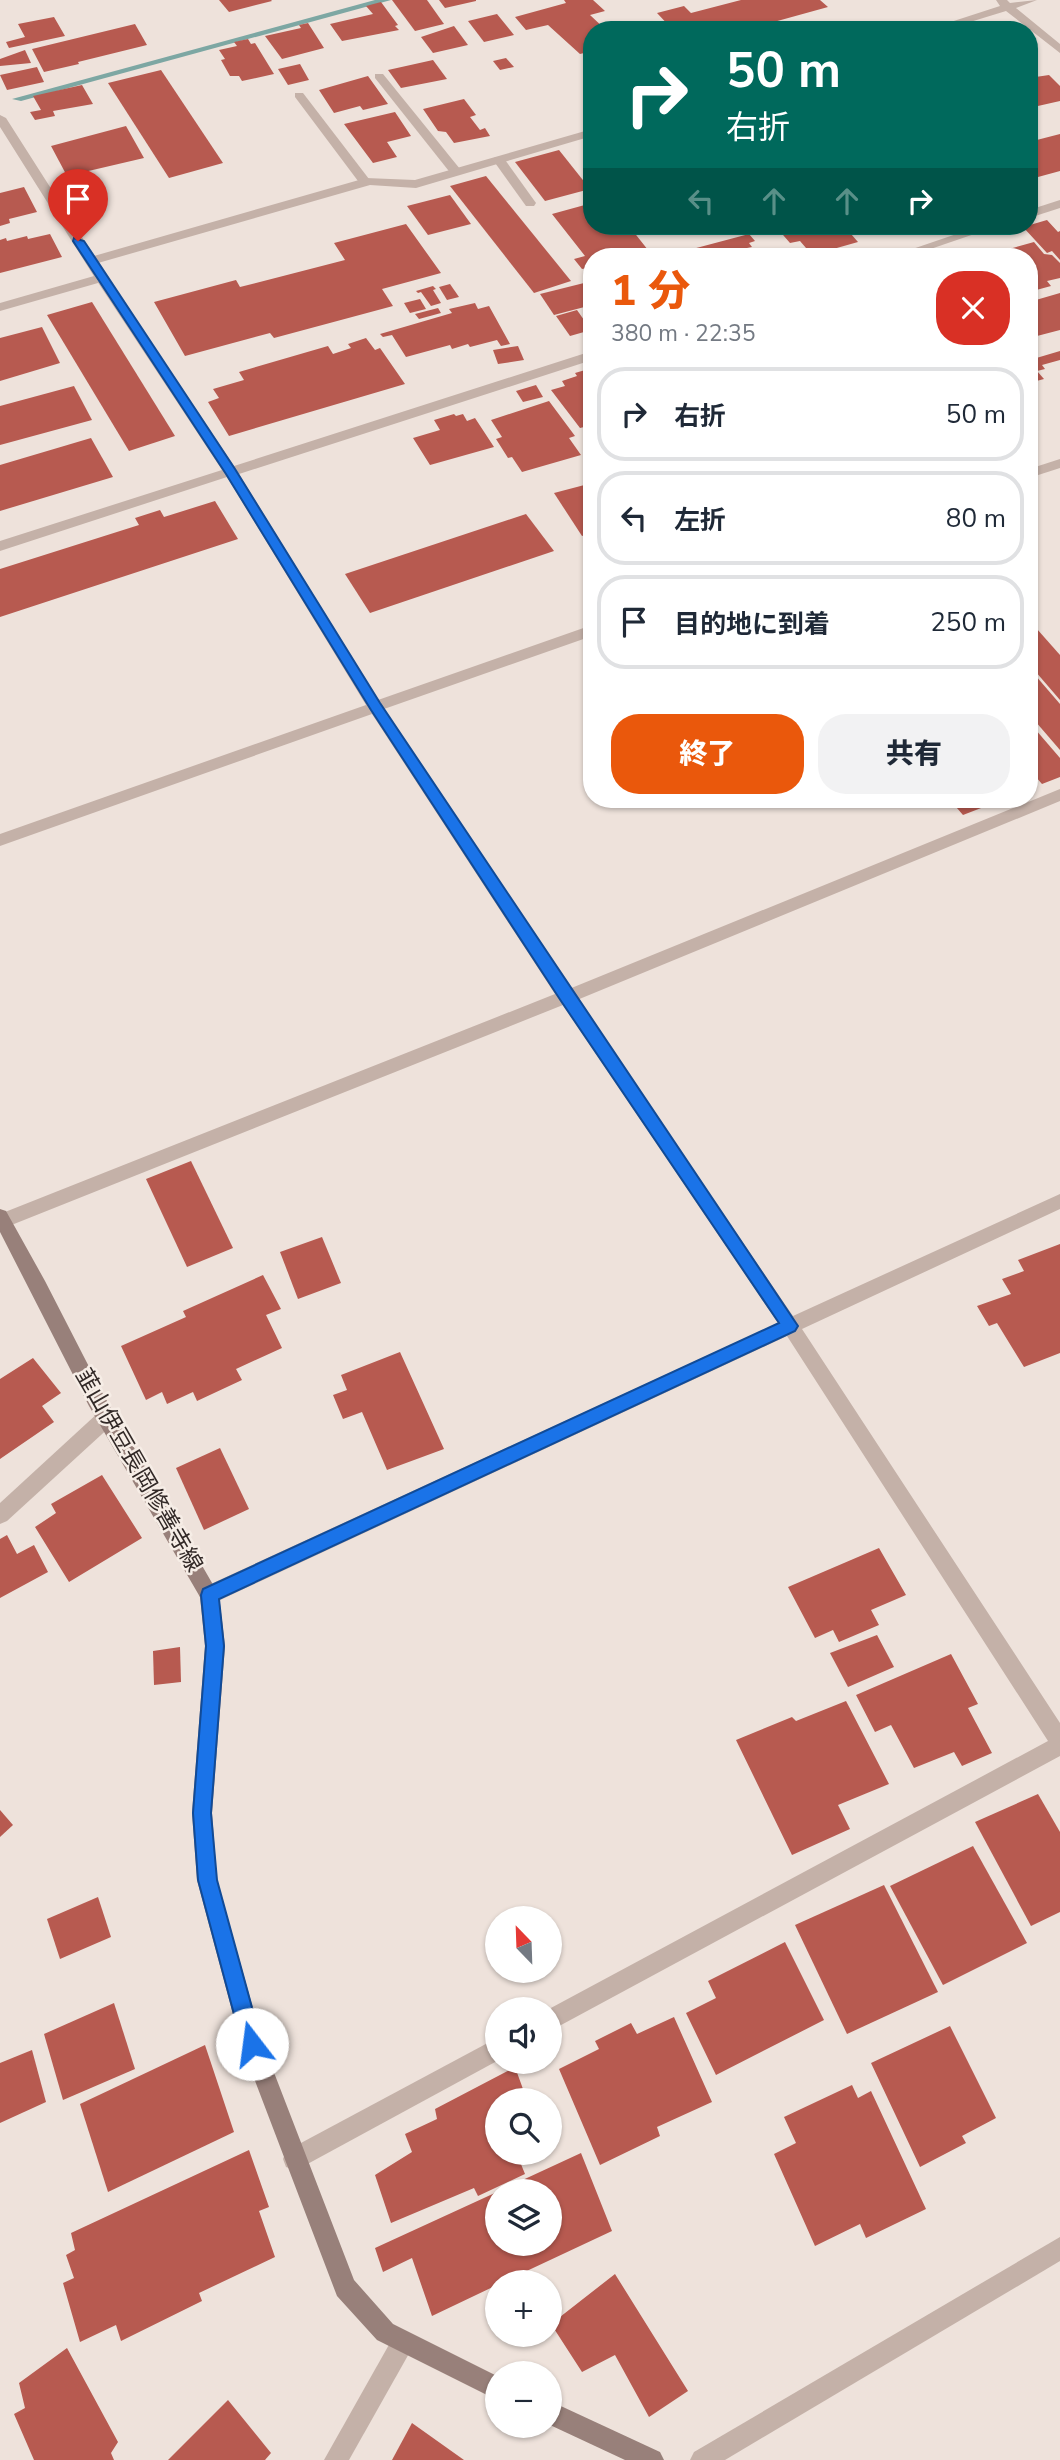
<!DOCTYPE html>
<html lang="ja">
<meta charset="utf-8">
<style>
:root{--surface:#fff;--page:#f2f2f3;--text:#1f2937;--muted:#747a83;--line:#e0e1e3;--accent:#ea580c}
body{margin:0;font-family:"Nunito Sans","Noto Sans JP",sans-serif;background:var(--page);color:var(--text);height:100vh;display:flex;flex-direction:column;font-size:26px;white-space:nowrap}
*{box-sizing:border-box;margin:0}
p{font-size:23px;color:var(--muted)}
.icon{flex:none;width:38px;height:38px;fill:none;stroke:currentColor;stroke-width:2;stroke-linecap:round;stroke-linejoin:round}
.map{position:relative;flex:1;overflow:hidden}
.panel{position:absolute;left:583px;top:248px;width:455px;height:560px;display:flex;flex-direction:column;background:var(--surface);border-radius:28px;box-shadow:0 2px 5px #0004}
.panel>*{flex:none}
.guide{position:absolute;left:583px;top:21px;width:455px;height:214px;border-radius:28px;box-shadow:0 2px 5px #0004;background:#00695c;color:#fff;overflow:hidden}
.needle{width:46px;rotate:337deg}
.controls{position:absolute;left:485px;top:1906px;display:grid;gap:14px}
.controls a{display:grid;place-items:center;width:77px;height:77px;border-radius:50%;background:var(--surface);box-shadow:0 2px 5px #0004;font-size:35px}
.pin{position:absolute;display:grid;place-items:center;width:60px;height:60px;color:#fff;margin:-72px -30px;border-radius:50% 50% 50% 0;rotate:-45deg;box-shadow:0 0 7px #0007}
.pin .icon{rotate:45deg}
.me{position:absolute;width:77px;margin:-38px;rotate:345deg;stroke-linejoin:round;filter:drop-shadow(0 0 5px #0008)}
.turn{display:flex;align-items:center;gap:24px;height:147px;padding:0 28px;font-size:32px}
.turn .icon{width:91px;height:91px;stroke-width:2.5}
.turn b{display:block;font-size:49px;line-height:60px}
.lanes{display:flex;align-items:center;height:66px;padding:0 28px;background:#0003;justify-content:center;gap:35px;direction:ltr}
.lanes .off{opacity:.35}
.round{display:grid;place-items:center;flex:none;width:74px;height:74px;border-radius:28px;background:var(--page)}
.headline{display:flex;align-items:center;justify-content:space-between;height:119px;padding:0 28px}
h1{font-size:42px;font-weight:800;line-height:52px;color:var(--accent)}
.primary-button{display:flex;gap:14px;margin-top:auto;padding:14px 28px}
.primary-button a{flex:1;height:80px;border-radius:28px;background:var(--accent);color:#fff;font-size:28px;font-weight:800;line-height:80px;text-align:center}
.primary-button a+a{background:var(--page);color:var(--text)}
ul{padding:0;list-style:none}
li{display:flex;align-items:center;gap:21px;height:94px;margin:0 14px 10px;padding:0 14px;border:4px solid var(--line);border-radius:28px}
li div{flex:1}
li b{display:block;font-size:26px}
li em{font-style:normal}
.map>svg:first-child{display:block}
</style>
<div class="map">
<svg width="1060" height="2460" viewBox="0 0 1060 2460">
<rect width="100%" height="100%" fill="#eee2db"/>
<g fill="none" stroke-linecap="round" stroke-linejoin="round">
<polygon fill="#7da7a3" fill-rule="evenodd" points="375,0 391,0 21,101 12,99"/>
</g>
<g fill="#b75a50">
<polygon points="219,0 271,0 272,1 229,12"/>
<polygon points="392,0 427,0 444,24 415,31"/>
<polygon points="439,0 476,0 476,1 445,8"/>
<polygon points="564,0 593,0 605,11 590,15 606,30 592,30 592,51 580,54 548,25 526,30 515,17 566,3"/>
<polygon points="741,0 820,0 828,7 745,30 673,30 657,13 684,6 691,13"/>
<polygon points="381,2 398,25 395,26 399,30 342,41 330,24 373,14 366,6"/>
<polygon points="497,14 514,35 484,42 468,21"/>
<polygon points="54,17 65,36 9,48 6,42 25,37 18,24"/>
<polygon points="308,23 324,48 282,59 265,36 301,28 299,25"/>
<polygon points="135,24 147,45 78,62 79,64 44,72 32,49"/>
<polygon points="454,26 468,45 433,53 421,37"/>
<polygon points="248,39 251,44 255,43 274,74 242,81 239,76 230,76 221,60 225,59 219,50 237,46 234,42"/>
<polygon points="25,50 31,63 0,66 0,59"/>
<polygon points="506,58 514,67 500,70 493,61"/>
<polygon points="433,60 447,79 401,88 388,70"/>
<polygon points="300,64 309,80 288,85 278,69"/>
<polygon points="37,67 44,82 7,90 0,75"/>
<polygon points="161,70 223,163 169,178 108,83"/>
<polygon points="1049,75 1060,86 1060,101 1029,108 1029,78"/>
<polygon points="368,76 388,104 363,110 360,106 334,113 319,90"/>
<polygon points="82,85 93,104 53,111 55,116 35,120 30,112 41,110 33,96"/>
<polygon points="464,99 476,115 470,117 480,130 485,128 490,136 454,143 446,132 438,131 423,109"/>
<polygon points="395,112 411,136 387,142 397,157 373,163 344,124"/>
<polygon points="126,126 144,158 67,176 51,146"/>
<polygon points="1060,134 1060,171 1038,177 1029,168 1029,142"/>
<polygon points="559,150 590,189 545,201 515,162"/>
<polygon points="486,176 571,281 534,293 450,186"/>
<polygon points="24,187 37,212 9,219 10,223 0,226 0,193"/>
<polygon points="450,195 471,224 428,235 407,206"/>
<polygon points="592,203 592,226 629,226 648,250 646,251 648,254 636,257 592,257 592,267 582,269 574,259 585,256 552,214"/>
<polygon points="1047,220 1058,232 1060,231 1060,260 1052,251 1047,253 1023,227"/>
<polygon points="406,224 441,273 382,289 393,306 274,338 270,333 185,356 154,302 236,280 240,287 345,260 334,243"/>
<polygon points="784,226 844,226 858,242 812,255 800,241 790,243 777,228"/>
<polygon points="50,234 62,257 0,273 0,240 6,238 7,241 27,236 28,239"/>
<polygon points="749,234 755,241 749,243 752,247 747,248 754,257 681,257 688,255 685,251"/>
<polygon points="1034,242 1044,254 1052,255 1060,263 1060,278 1047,281 1051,286 1029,292 1029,257 981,257"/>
<polygon points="592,281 592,305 554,315 540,294"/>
<polygon points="450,284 459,297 447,300 439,287"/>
<polygon points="433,286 436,289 433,290 441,303 431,306 421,292 418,293 416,291"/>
<polygon points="1060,293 1060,330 1037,336 1032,331 1029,332 1029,302"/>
<polygon points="420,299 426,309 410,313 404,303"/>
<polygon points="92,302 175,436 129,451 47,315"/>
<polygon points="475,303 478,309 489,306 510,344 501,346 497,340 470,347 468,344 452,349 450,345 406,357 392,335 383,337 380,334 452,313 449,309"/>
<polygon points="438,308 441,313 419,319 415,314"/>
<polygon points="577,310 591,330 570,336 556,316"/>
<polygon points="42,327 60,363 0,381 0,338"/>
<polygon points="366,338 375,350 380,348 405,384 229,436 208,402 219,398 213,389 244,380 239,372 328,346 333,354 351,348 348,344"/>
<polygon points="518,346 524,360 498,364 493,350"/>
<polygon points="1060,351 1060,360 1042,365 1045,369 1037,371 1044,379 1029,383 1029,355 1033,359"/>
<polygon points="592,368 592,425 580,428 551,390 565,386 562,381 577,376 575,373"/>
<polygon points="536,385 543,397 523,402 516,391"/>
<polygon points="74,386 92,420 0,445 0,406"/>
<polygon points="549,401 575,436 569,438 581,455 522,472 512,457 508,458 496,439 502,437 491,420"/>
<polygon points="454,414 456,416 463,414 467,421 475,418 494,447 430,465 413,438 440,430 434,420"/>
<polygon points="91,438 113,477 0,511 0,465"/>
<polygon points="592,483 592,533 582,536 554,493"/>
<polygon points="215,501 238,539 0,617 0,569 139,525 135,518 160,510 164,517"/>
<polygon points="526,514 554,551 370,613 345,574"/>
<polygon points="1029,620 1060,655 1060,700 1029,664"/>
<polygon points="1029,668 1060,704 1060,750 1029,714"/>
<polygon points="1029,722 1060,758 1060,777 1042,784 1029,769"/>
<polygon points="950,800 992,800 994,803 963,815"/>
<polygon points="191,1161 233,1248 187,1267 146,1179"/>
<polygon points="322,1237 341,1283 298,1299 280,1252"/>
<polygon points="1060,1244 1060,1353 1024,1367 997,1323 989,1326 977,1306 1011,1294 1002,1279 1024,1271 1018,1260"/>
<polygon points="263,1275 281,1309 266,1315 282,1348 236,1369 242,1380 197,1401 193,1392 167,1404 162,1392 146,1400 121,1346 186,1317 183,1311"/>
<polygon points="400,1352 444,1449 387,1470 362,1412 343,1419 333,1395 347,1390 341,1375"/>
<polygon points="33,1358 61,1393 42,1406 54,1422 0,1459 0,1379"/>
<polygon points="220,1448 249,1509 204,1530 176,1468"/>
<polygon points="102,1475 142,1538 69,1582 35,1527 56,1513 51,1504"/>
<polygon points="7,1535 17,1554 34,1545 48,1572 0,1598 0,1539"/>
<polygon points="879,1548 906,1595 871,1610 879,1625 839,1642 833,1630 815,1638 788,1587"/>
<polygon points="877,1635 894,1667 848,1687 830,1653"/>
<polygon points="180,1647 181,1682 154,1685 153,1651"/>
<polygon points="951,1654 978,1704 968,1708 992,1753 962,1766 954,1752 914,1768 891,1725 875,1732 856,1695"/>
<polygon points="846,1701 889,1784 838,1805 850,1829 792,1855 736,1740 792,1717 796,1721"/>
<polygon points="1038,1794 1060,1832 1060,1912 1031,1926 975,1822"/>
<polygon points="0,1810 13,1825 0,1837"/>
<polygon points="973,1846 1027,1943 943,1985 890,1886"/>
<polygon points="884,1885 938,1992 847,2034 795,1925"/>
<polygon points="98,1897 111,1937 60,1959 47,1919"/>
<polygon points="785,1942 824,2020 716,2075 686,2013 716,1998 708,1981"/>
<polygon points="114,2003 135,2069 63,2100 44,2034"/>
<polygon points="674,2017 712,2102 657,2127 660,2136 600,2165 559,2069 599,2049 595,2041 631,2023 637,2034"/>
<polygon points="950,2026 996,2118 962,2136 966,2143 920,2167 871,2063"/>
<polygon points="205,2045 234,2132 108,2192 80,2104"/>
<polygon points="32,2050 46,2102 0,2123 0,2063"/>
<polygon points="515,2067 527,2100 497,2100 497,2152 516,2152 525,2174 478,2196 474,2188 391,2223 375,2175 412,2152 405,2134 437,2119 435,2109"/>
<polygon points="852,2085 858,2098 871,2091 926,2209 866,2238 860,2224 815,2246 774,2154 796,2143 784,2117"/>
<polygon points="249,2150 269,2207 259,2211 275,2257 199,2293 202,2301 121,2341 116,2325 80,2342 63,2283 74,2278 66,2255 75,2250 71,2233"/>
<polygon points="581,2153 612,2231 503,2282 497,2282 497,2285 432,2316 412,2258 383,2272 375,2248 497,2192 497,2244 550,2244 550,2191 499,2191"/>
<polygon points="615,2274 688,2391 649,2417 615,2355 582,2372 551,2324"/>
<polygon points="67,2348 118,2442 111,2453 114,2460 34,2460 14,2414 25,2408 19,2383"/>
<polygon points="228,2400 271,2453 265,2460 168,2460"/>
<polygon points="412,2423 464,2460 392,2460"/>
</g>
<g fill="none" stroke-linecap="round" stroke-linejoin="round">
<g fill="#c4b1a8" fill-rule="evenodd">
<polygon points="375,74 383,74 460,169 460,175 452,175 375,78"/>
<polygon points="295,93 303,93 369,179 369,185 361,185 295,97"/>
<polygon points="495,157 503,157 536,203 534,206 526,206 493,160"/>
<polygon points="106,1410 113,1412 115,1418 113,1424 7,1521 0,1524 0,1503 99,1412"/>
<polygon points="403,2330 411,2334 415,2342 411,2350 349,2460 324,2460 395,2334"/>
</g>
<g fill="#c4b1a8" fill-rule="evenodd">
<polygon points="1007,0 1010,3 1037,0 1016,8 1060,44 1060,53 1006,11 944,30 926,30 1000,6 996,0"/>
<polygon points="0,115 6,118 94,256 366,178 415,180 592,129 592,136 416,188 370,185 98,263 234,466 592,351 592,360 239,474 378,700 592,625 592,636 384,709 569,989 1060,789 1060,801 577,1000 793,1316 1060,1194 1060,1209 802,1329 1060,1723 1060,1756 550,2031 549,2009 1048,1741 787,1336 216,1602 209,1604 202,1602 199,1595 202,1588 778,1323 563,1005 9,1226 0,1227 0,1214 555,994 372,714 0,846 0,834 366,705 227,477 0,551 0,541 222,470 95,278 0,127"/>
<polygon points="1060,200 1060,208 1029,218 1029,210"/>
<polygon points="980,226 998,226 907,257 889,257"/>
<polygon points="1060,459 1060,468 1029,478 1029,469"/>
<polygon points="497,2038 497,2061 302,2167 294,2170 286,2167 283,2159 286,2151"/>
<polygon points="1060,2237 1060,2261 725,2460 690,2460 694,2452"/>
</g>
<polygon fill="#c4b1a8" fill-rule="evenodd" points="101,274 105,275 105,281 0,311 0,303"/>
<g fill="#98807a" fill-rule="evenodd">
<polygon points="0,1209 6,1211 45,1281 103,1394 219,1595 225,1646 212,1813 217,1880 263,2044 354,2280 393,2324 497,2376 497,2400 377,2340 337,2296 241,2044 197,1880 192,1813 205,1646 200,1597 89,1406 0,1232"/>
<polygon points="550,2401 660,2452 664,2460 625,2460 550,2425"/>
</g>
</g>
<polygon fill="#1a73e8" stroke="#114b97" stroke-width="2" points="74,238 84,241 235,469 380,703 798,1326 795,1331 219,1599 224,1646 211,1813 217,1880 262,2044 259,2051 252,2054 245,2051 242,2044 198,1880 193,1813 206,1646 201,1595 203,1589 779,1323 561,1001 371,710 226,474 73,241"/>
<g text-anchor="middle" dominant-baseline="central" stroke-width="5" stroke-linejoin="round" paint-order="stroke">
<g font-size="23" fill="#322927" stroke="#f6ede6">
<text transform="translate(139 1470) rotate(60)">韮山伊豆長岡修善寺線</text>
</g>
</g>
</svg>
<div class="controls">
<a><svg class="needle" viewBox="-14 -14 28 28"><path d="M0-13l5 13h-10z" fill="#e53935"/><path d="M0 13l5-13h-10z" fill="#747a83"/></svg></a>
<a><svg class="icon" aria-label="sound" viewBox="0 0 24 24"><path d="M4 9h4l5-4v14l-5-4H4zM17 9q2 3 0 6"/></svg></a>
<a><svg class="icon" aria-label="search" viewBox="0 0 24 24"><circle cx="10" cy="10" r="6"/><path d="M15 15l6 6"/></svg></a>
<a><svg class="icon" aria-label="layers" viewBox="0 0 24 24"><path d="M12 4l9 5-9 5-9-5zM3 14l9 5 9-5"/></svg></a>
<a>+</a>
<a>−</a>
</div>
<div class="pin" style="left:78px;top:241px;background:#d93025"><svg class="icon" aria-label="arrive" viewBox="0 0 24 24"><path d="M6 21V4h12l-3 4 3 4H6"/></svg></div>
<svg class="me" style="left:252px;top:2044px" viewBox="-20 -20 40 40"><circle r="19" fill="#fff"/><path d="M0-13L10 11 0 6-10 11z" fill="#1a73e8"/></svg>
<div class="guide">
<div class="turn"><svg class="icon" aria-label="right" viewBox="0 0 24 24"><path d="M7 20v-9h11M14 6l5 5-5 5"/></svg><div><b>50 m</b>右折</div></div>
<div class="lanes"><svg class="icon off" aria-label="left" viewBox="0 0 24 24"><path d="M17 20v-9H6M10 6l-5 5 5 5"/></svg><svg class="icon off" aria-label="ahead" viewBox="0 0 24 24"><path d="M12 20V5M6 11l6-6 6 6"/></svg><svg class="icon off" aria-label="ahead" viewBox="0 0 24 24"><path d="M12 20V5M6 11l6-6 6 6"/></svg><svg class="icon" aria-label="right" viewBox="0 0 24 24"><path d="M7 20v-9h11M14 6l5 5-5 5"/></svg></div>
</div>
<section class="panel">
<div class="headline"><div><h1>1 分</h1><p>380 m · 22:35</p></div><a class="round" style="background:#d93025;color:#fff"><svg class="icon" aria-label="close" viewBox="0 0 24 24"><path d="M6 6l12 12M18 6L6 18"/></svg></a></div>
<ul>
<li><svg class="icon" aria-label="right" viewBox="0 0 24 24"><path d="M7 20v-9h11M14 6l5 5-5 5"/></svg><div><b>右折</b></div><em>50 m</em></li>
<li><svg class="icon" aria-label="left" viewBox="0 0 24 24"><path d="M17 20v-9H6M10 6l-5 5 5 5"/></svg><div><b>左折</b></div><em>80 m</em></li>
<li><svg class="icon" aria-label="arrive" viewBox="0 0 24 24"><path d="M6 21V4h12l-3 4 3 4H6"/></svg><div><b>目的地に到着</b></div><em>250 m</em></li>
</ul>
<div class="primary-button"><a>終了</a><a>共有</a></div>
</section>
</div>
